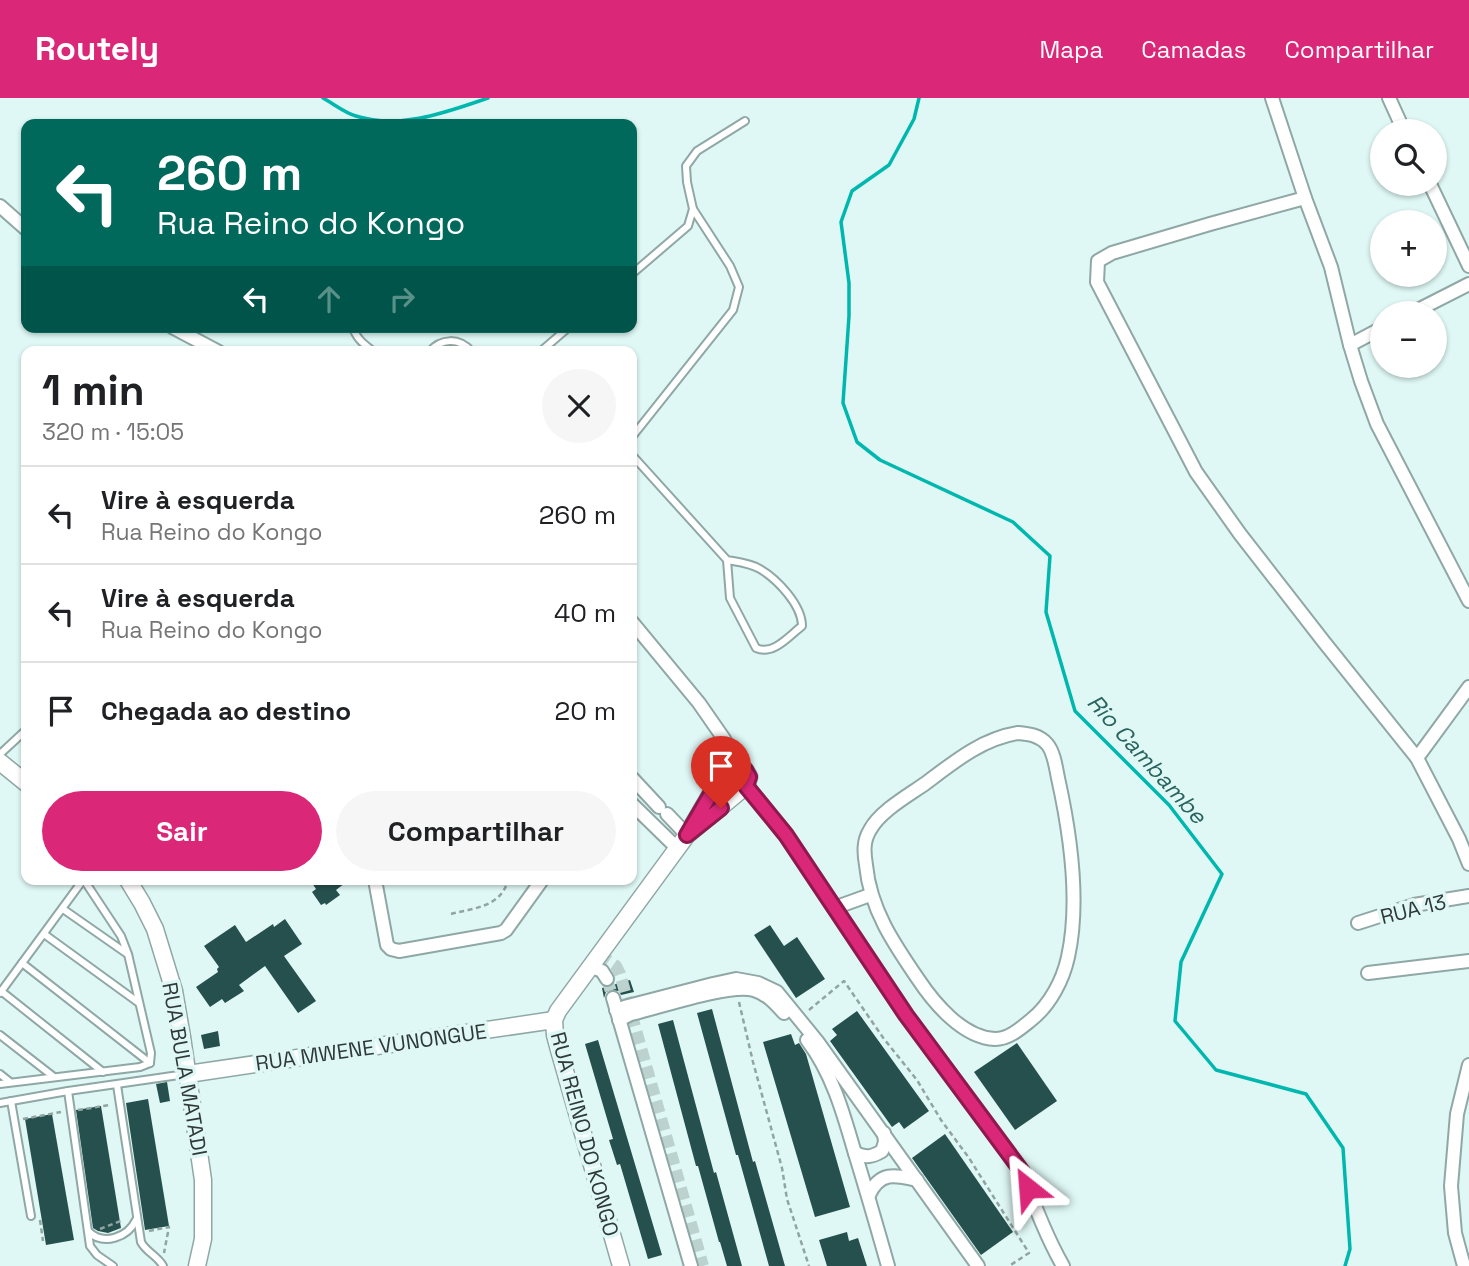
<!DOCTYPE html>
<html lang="pt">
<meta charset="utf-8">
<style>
:root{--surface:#fff;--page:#f6f6f6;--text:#202124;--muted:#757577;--line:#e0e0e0;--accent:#db2777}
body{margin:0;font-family:"Space Grotesk",sans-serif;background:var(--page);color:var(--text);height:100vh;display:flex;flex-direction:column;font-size:26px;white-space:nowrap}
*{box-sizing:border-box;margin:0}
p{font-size:23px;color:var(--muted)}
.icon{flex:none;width:38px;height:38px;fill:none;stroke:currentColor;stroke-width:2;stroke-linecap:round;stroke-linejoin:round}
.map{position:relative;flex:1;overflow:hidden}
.sheet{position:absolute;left:21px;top:248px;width:616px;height:539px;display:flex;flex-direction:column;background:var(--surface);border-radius:14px;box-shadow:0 2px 5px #0004}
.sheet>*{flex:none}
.top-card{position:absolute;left:21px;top:21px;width:616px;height:214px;border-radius:14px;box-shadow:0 2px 5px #0004;background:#00695c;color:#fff;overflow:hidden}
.controls{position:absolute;left:1370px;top:21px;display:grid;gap:14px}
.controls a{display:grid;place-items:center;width:77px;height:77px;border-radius:50%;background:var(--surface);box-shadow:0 2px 5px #0004;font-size:35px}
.pin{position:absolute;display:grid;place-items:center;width:60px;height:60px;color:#fff;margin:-72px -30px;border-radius:50% 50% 50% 0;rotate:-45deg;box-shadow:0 0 7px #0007}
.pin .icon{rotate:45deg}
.me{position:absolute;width:77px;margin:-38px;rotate:332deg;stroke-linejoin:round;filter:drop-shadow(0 0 5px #0008)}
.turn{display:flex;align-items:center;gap:24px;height:147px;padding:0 21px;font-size:32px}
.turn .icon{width:91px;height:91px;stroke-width:2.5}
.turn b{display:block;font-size:49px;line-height:60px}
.lanes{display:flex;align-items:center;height:66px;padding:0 21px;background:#0003;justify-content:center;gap:35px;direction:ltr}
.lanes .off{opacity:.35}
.round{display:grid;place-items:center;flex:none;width:74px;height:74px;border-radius:37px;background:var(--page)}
.summary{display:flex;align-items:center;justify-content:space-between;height:119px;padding:0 21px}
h1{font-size:42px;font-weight:700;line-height:52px}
.action{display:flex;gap:14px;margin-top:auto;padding:14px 21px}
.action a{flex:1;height:80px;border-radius:42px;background:var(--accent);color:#fff;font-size:28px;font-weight:700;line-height:80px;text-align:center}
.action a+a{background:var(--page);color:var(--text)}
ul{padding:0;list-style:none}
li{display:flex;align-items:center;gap:21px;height:98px;padding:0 21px;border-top:2px solid var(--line)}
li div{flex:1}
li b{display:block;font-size:26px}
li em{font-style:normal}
header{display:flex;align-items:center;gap:42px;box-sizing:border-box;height:98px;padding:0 35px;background:var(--accent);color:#fff}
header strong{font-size:33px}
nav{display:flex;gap:38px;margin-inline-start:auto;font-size:24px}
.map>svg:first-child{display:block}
</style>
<header>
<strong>Routely</strong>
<nav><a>Mapa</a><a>Camadas</a><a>Compartilhar</a></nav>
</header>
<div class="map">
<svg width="1469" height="1168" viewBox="0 0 1469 1168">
<rect width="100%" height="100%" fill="#dff8f5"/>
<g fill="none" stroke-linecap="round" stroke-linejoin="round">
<g stroke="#00b7ae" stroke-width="3.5">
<path d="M323,0C334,6 345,15 356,18C400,32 447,14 488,0"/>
<polyline points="919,0 914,21 889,67 852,93 841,124 849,185 849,218 843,305 857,344 880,362 1013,424 1050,458 1046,514 1075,613 1169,707 1222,776 1181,864 1175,923 1216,972 1306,996 1343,1050 1350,1151 1345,1168"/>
</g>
</g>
<g fill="#25504d">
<polygon points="310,782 349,782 336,792 340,797 326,807 325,805 321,807 312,794 316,791"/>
<polygon points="285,821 302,846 284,858 316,903 298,915 265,868 239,887 244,893 225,905 222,901 210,909 196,889 218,874 217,871 219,869 204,848 235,827 246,844 273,826 274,829"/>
<polygon points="770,827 784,848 797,839 825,881 796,900 754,837"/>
<polygon points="630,882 634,894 621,897 619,893 611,892 606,894 604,900 602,890"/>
<polygon points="712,911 753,1064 755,1063 785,1168 769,1168 738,1057 736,1057 697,915"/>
<polygon points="857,913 929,1013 904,1031 899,1024 892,1029 830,943 837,937 832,931"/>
<polygon points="673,922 714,1075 716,1074 742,1168 727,1168 720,1144 719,1144 698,1068 696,1068 658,926"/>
<polygon points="218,933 220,948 204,951 201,937"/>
<polygon points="791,936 795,947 799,945 806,956 850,1109 815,1119 763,944"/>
<polygon points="598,942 662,1157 648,1161 620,1066 617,1067 609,1042 613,1041 585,946"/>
<polygon points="1017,945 1057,1003 1015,1032 974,974"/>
<polygon points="167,984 170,1003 160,1005 156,986"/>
<polygon points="148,1001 169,1128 145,1132 126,1005"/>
<polygon points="101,1008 121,1130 108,1135 98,1133 93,1130 76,1012"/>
<polygon points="52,1016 74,1142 46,1147 25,1021"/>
<polygon points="945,1036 1013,1134 981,1157 912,1060"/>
<polygon points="847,1134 849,1143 858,1140 867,1168 827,1168 819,1142"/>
</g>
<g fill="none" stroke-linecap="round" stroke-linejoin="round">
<g stroke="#bcd2cf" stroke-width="12" stroke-dasharray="12 6" stroke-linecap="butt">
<polyline points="599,856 616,868 620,876 703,1168"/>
<polyline points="607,881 613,900"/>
</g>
<g stroke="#90a8a5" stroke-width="10">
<g id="lane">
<polyline points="632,176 688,128 693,111 687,84 686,68 697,53 745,23"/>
<path d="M353,229C356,241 365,247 374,254"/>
<path d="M429,254C441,240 459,239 472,254"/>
<polyline points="540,254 569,229"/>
<polyline points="632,339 733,212 739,189 730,168 693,111"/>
<path d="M632,357L727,462C738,464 750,465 760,471C777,481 802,507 802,528C789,538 773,558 756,550L730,500L727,462"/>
<polyline points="0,656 26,632"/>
<polyline points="84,782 121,838 128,856 151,955 150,965"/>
<polyline points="63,811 126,855"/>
<polyline points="44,836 139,905"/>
<polyline points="22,865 150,965"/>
<polyline points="1,893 103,974"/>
<polyline points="0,895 83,782"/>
<polyline points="0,937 54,979"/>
<polyline points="0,976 10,984"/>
<polyline points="0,986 140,969 150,965"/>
<path d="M117,987L141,1144C146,1154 158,1158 163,1168"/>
<polyline points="68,993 90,1148 97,1157 113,1168"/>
<polyline points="11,1003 31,1118"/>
<polyline points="0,1005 68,993 186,976"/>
<path d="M89,1134C104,1148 128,1139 136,1122"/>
</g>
</g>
<g stroke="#90a8a5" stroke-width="16">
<g id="street">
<polyline points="1272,0 1305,100 1331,169 1350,247 1361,283 1377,326 1469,503"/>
<polyline points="1389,0 1404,33"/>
<polyline points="1430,86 1469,168"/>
<polyline points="1305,100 1210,126 1112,155 1098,163 1097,184 1196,374 1240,436 1324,544 1417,660 1459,741 1469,766"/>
<polyline points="0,108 26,131"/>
<polyline points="1412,215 1469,186"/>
<polyline points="172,229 219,254"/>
<polyline points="1350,247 1382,230"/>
<polyline points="632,524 699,605 724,641 736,667"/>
<path d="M1018,635C1029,636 1039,637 1047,646C1054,654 1056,670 1058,680C1070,734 1080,805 1068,859C1063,882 1050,907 1031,922C1021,930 1009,941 995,941C963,940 934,905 918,881C894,846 870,811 866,767C864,755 863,743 870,732C880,713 909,697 926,685C955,663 982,641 1018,635Z"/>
<polyline points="1417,660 1469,589"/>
<polyline points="632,680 659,709"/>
<path d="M746,688L786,737L906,917L1023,1075C1034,1107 1046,1138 1063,1168"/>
<polyline points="632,706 677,750"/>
<polyline points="667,716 687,737"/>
<polyline points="375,782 387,847 391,851 399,853 501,835 506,832 542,782"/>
<polyline points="834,810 870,797"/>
<polyline points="1358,825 1414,807 1469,798"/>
<polyline points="590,868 602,873 607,881"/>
<polyline points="1368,875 1469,863"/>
<polyline points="613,900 691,1168"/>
<polyline points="616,912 628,908 713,886 736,881 758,885 777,894 817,943 978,1168"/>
<path d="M619,922L631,916C658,910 730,885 754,892C767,896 775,905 784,915"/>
<path d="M807,942C832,975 843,1014 854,1052C866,1091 877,1129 888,1168"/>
<path d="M855,1055C866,1060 872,1059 882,1053L885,1044L884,1035"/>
<path d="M869,1097C880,1073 895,1077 917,1082"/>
<polyline points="1464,1168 1455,1135 1451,1088 1457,1016 1469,967"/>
</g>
</g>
<g stroke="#90a8a5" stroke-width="19">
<g id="secondary">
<polyline points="0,664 26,685"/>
<polyline points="128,782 142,805 155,831 174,893 182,939 203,1082 203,1141 197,1168"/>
<polyline points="188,976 554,922"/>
<polyline points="621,1168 559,952 555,937 554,922 558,913 687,737 725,672 736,667 745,672 749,679 746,688 687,737"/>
</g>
</g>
<g stroke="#92a4a2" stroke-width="2.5" stroke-dasharray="5 3.5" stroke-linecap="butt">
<path d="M451,816C474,810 501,809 508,782"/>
<polyline points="739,904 753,964 782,1070 787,1101 809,1168"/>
<polyline points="809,912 844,883 884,941 917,982 941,1022 969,1060 1029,1155 1009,1168"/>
<polyline points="78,1012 110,1007"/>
<polyline points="23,1021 61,1014"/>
<polyline points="40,1122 43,1143"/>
<polyline points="100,1131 123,1122"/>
<polyline points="149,1133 169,1129 164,1155"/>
</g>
<use href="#lane" stroke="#fff" stroke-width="6"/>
<use href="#street" stroke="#fff" stroke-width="12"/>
<use href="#secondary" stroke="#fff" stroke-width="16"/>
</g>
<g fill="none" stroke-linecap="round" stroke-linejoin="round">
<g stroke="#8e194d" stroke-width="18">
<polyline id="route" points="721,710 687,737 725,672 736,667 745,672 749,679 746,688 786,737 906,917 1023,1075 1028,1090"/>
</g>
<use href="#route" stroke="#db2777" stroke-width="12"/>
</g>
<g text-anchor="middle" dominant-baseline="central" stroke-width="7" stroke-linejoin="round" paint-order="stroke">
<g font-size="21" fill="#2f3938" stroke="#dff8f5">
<text transform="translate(1413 811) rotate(-14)">RUA 13</text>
<text transform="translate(371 949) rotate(-8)">RUA MWENE VUNONGUE</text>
<text transform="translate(185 971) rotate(80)">RUA BULA MATADI</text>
<text transform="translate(585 1036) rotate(75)">RUA REINO DO KONGO</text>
</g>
<g font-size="23" font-style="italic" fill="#28635e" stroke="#dff8f5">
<text transform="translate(1147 661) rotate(48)">Rio Cambambe</text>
</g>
</g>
</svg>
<div class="controls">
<a><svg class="icon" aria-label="search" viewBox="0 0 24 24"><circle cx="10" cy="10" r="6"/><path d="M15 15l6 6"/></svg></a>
<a>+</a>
<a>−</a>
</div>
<div class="pin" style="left:721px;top:710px;background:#d93025"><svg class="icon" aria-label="arrive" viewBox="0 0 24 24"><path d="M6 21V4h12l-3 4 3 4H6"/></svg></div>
<svg class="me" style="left:1028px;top:1090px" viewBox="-20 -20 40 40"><path d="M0-17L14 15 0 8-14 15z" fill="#db2777" stroke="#fff" stroke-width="4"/></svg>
<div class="top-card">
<div class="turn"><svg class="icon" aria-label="left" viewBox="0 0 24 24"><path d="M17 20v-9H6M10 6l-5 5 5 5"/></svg><div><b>260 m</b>Rua Reino do Kongo</div></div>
<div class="lanes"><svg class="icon" aria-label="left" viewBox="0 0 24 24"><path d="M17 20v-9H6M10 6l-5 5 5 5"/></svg><svg class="icon off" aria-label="ahead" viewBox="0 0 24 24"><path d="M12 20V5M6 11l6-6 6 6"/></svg><svg class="icon off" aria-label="right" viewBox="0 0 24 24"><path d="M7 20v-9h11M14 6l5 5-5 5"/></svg></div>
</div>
<section class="sheet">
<div class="summary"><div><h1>1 min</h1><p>320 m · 15:05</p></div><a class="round"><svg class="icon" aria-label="close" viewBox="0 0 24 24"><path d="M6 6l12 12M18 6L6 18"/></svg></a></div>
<ul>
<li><svg class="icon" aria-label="left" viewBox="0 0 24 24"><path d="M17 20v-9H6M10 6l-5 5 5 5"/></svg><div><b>Vire à esquerda</b><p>Rua Reino do Kongo</p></div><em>260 m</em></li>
<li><svg class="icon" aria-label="left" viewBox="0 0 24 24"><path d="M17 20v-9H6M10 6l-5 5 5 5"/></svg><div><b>Vire à esquerda</b><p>Rua Reino do Kongo</p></div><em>40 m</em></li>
<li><svg class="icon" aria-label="arrive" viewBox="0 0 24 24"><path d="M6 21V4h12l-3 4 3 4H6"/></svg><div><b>Chegada ao destino</b></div><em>20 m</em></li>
</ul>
<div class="action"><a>Sair</a><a>Compartilhar</a></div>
</section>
</div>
